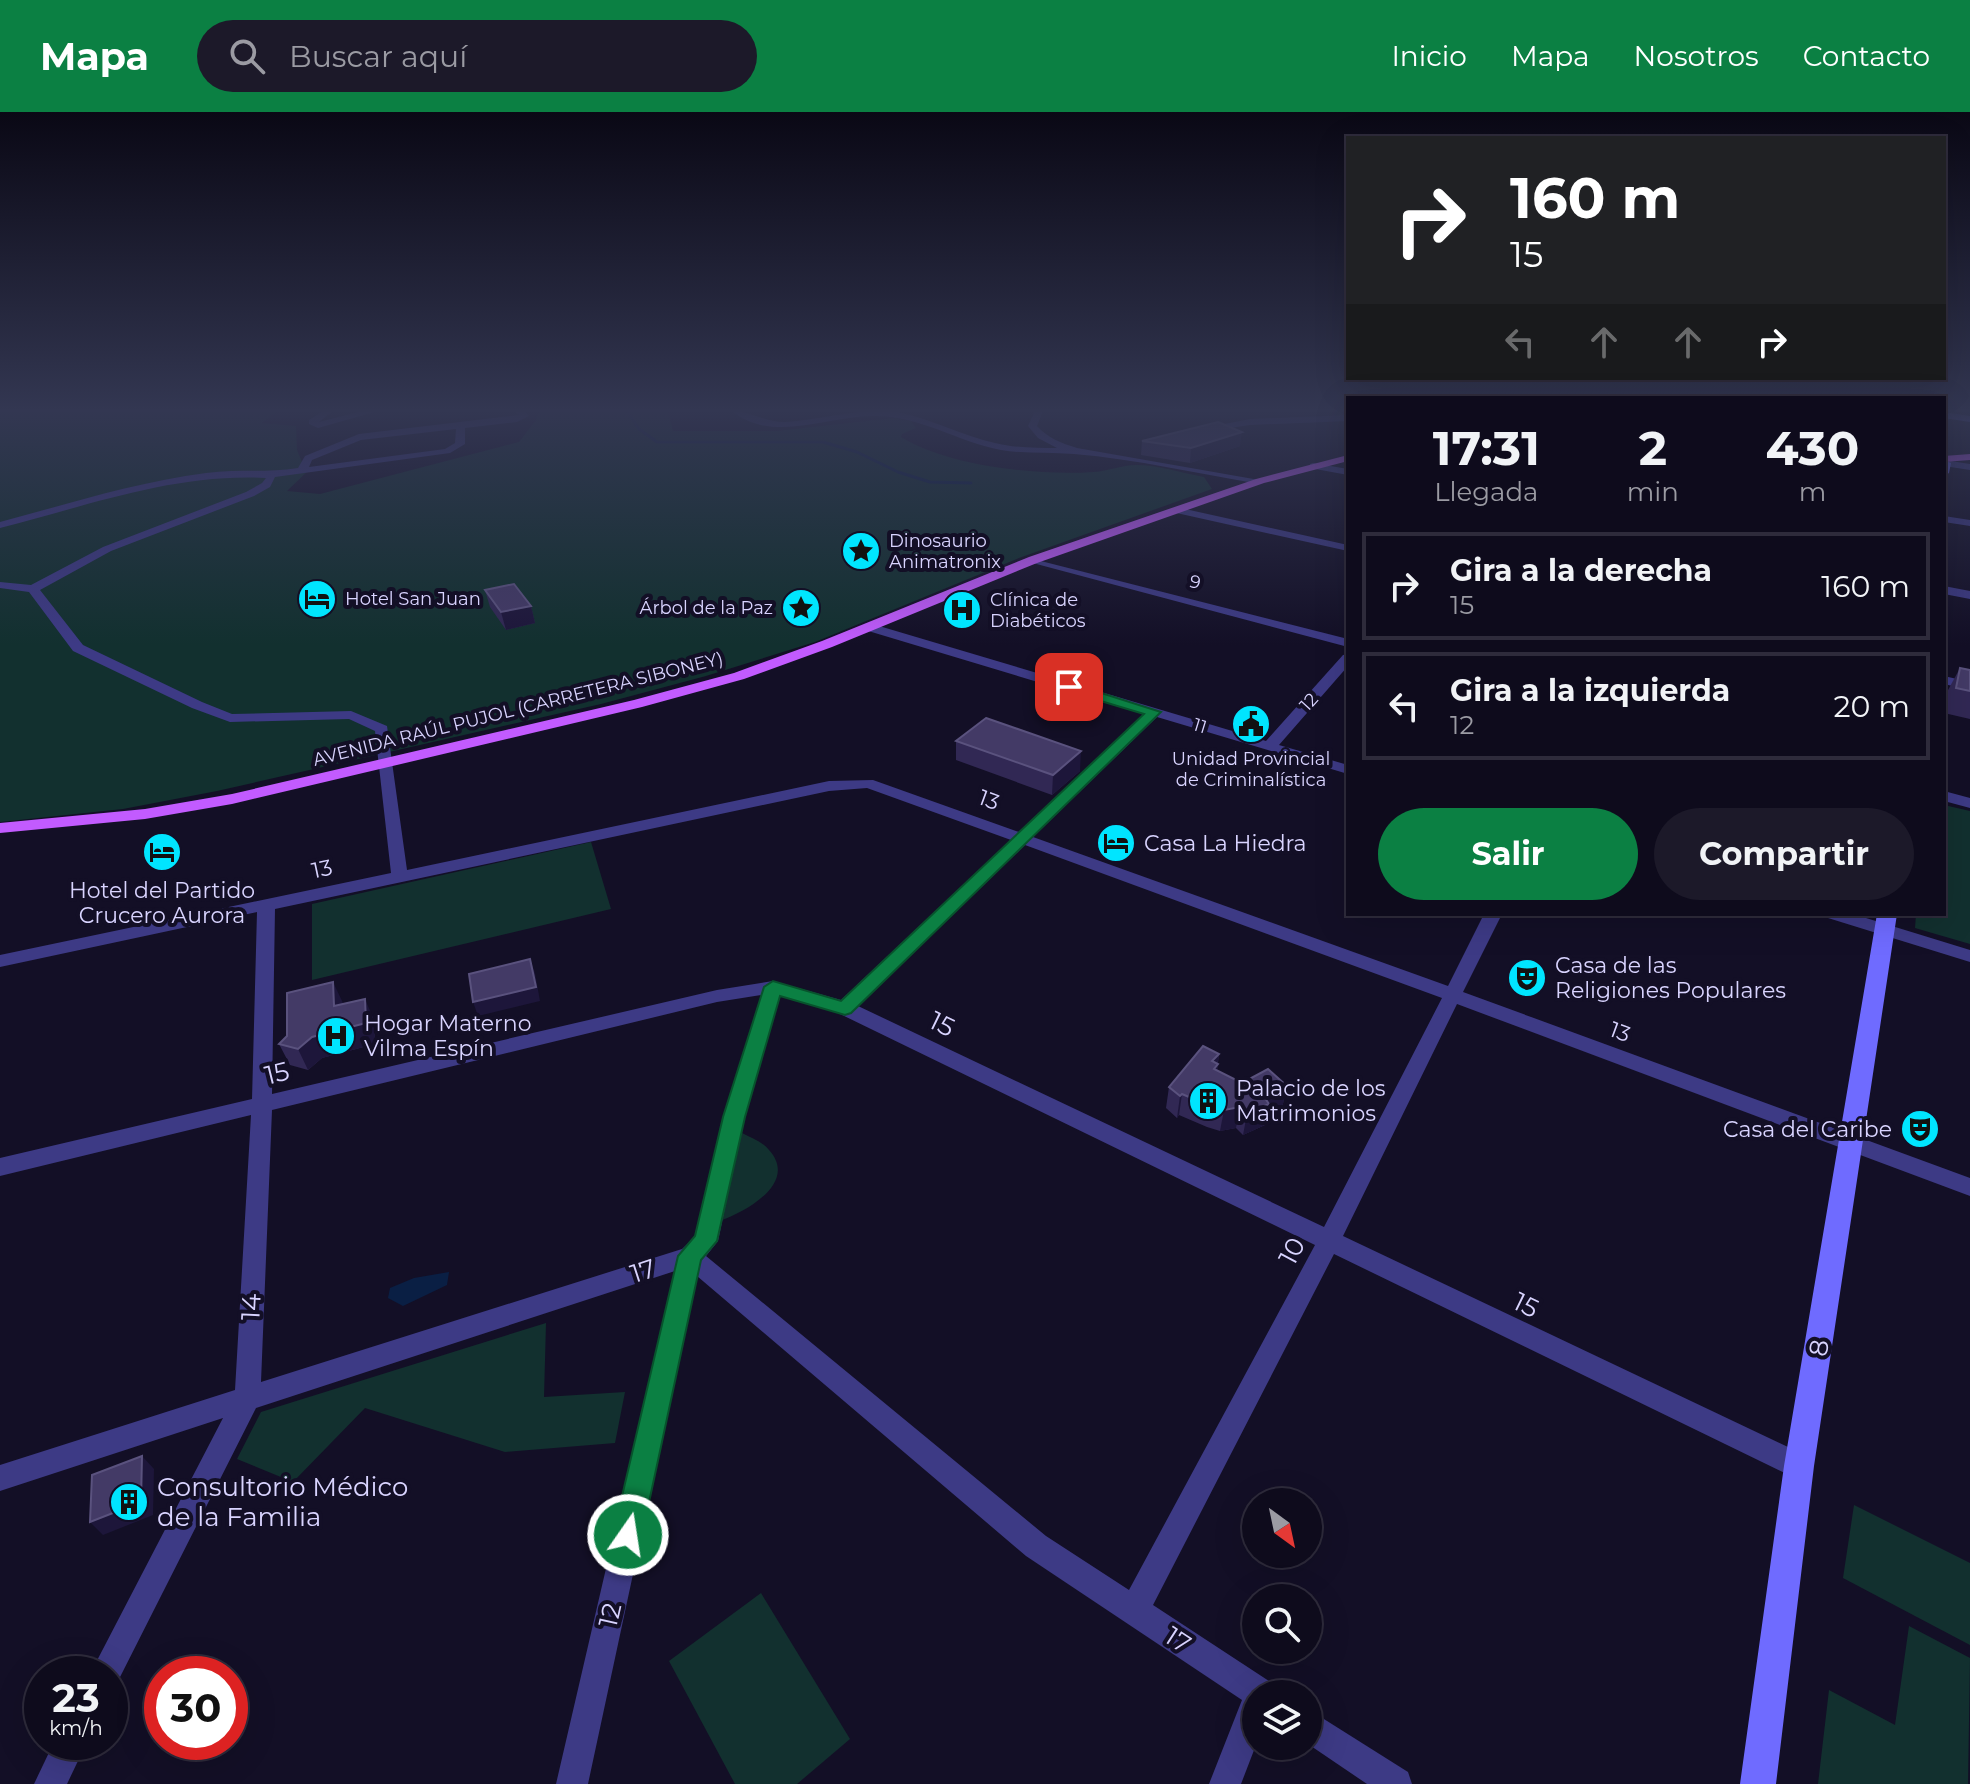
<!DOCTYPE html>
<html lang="es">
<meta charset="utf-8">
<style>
:root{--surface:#0e0b1c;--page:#1c1929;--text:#f1f3f6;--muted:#9b9ba3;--line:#2e2b3b;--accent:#0b8043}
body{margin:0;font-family:Montserrat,sans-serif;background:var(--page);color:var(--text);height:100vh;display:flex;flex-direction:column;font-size:30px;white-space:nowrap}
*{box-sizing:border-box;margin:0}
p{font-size:26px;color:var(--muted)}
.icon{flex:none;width:44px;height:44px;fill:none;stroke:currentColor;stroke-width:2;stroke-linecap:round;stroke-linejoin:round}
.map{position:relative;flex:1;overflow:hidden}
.details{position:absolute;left:1346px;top:284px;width:600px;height:520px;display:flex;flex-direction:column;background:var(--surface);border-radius:0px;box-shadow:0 8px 32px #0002,0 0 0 2px var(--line)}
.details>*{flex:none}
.top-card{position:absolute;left:1346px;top:24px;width:600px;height:244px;border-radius:0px;box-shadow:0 8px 32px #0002,0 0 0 2px var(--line);background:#202124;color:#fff;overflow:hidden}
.needle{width:52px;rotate:147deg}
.controls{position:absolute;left:1242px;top:1376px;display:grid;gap:16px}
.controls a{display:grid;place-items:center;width:80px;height:80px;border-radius:50%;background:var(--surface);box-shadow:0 8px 32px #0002,0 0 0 2px var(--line);font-size:40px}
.speed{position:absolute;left:24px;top:1544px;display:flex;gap:16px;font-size:40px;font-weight:700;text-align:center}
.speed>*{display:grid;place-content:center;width:104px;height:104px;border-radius:50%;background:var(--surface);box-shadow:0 8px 32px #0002,0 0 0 2px var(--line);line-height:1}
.speed small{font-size:20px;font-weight:400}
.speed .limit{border:12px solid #d22;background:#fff;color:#111}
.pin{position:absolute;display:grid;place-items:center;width:68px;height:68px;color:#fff;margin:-34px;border-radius:16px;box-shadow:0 4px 12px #0006}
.me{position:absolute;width:88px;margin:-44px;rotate:13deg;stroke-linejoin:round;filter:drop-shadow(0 0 6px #0008)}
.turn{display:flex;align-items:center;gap:28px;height:168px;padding:0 32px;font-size:36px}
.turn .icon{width:104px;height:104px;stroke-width:2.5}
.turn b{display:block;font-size:56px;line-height:68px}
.lanes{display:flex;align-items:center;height:76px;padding:0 32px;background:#0003;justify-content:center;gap:40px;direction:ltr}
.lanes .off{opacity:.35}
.eta{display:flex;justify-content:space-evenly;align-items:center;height:136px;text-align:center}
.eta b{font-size:48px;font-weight:700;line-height:56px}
.button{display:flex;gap:16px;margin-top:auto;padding:16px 32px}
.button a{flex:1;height:92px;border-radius:48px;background:var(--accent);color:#fff;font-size:32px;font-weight:700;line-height:92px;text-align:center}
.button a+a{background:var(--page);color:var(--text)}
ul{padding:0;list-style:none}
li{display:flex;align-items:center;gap:24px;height:108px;margin:0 16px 12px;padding:0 16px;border:4px solid var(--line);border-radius:0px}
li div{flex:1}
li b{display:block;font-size:30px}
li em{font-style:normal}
header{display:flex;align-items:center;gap:48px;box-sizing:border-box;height:112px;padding:0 40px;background:var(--accent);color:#fff}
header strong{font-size:38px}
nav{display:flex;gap:44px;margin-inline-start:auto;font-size:28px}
.search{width:560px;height:72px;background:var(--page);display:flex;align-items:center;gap:20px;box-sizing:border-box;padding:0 28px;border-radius:44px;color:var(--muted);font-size:30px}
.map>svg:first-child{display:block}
</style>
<header>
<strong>Mapa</strong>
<div class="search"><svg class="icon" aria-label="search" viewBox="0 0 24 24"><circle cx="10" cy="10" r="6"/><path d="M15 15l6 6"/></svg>Buscar aquí</div>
<nav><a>Inicio</a><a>Mapa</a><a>Nosotros</a><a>Contacto</a></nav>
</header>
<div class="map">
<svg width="1970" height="1672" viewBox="0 0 1970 1672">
<rect width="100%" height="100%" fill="#130f26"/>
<g fill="#12302f">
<path d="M0,299H277L262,311L296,314L297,338L304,355L294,358L311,356L287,379L320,382L519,330L536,308L539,299H668L673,319H777L893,306L911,309L916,316L902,322L901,325C948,354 1038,364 1094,360C1108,359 1122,353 1136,353C1158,353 1182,361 1204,365L1212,377L1019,446L815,530L706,564L601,592L217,679L123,697L0,710Z"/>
<polygon points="1944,693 1970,699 1970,832 1915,816 1916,802 1944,802"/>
<polygon points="591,730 611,797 312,868 312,792"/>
<path d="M742,1021C751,1026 763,1030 769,1038C799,1071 745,1100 720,1109Z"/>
<polygon points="546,1211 544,1285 625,1280 615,1331 505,1340 365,1296 293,1370 237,1347 261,1300"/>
<polygon points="1854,1393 1970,1451 1970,1533 1843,1466"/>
<polygon points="761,1481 850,1627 797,1672 735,1672 669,1549"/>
<polygon points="1909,1514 1970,1546 1968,1672 1818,1672 1829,1578 1895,1613"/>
</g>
<polygon fill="#0a1f44" points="449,1160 447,1173 403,1194 388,1186 390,1176 414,1166"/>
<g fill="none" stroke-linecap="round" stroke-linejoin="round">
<polyline stroke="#0a1f44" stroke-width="3" points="627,299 639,317 657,330 823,330 857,340 898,360 930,370 971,371"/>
<g fill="#3d3a85" fill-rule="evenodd">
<polygon points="323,299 333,299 319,310 362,299 378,299 318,316 309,312 309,308"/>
<path d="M515,299H525L529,304L517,310L465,316V332L450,341L275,365L270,375L254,384L111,439L40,478L83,533L202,590L232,602L351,599L387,614L407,758L829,669L873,668L1019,720L1144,602L865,518V512L869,511L1266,629L1343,543L1348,542V554L1279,633L1348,653V662L1157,605L1033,725L1448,874L1484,802H1502L1463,880L1970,1066V1084L1457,892L1343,1124L1809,1345L1813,1354L1809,1363L1799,1367L1789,1363L1334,1142L1153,1493L1272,1571L1277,1582H1256V1633L1241,1672H1209L1242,1588L1026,1444L697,1164L588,1672H556L675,1159L256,1296L116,1573L110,1575V1562H90L223,1306L0,1379V1353L235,1278L251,1003L0,1064V1046L252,987L257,800L0,855V843L391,761L375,619L349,607L230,610L192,596L73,539L29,480L0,476V470L31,473L103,435L246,380L262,371L266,366C174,361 87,394 0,416V410C68,392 136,370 206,361C237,357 267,361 298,356L305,344L359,322L519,303ZM456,317L455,331L445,337L309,355L312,348L361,328ZM867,676L1011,728L841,888L773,869L717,878L272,982L275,797L829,679ZM1025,733L1442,886L1324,1115L858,894ZM761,883L724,1005L696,1124L682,1137L261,1270L272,998L717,890ZM780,883L838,901L1315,1133L1129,1478L1046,1424L706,1144L718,1129L744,1005Z"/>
<path d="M732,299C750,299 764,310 785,310C824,308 862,294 902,301C934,308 963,324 995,331C1015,336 1037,336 1057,336L1038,326L1028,314L1035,299H1043L1037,314C1048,326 1061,331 1077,336L1265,369L1260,372C1199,362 1136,347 1074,342C1050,340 1026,342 1001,338C958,330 919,303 873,304C827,304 772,332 732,299Z"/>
<polygon points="1348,303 1348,309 1250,313 1203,320 1199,317 1250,307"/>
<polygon points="1944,348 1970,352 1970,358 1944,354"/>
<polygon points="1313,351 1348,357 1348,363 1310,356 1310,352"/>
<polygon points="1176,395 1348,433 1348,439 1172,400 1171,398"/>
<polygon points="1944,404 1970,408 1970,414 1944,410"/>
<polygon points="1029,446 1348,527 1348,535 1029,450"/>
<polygon points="1944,474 1970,479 1970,487 1944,482"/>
<polygon points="1944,564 1970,570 1970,578 1944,572"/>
<polygon points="1944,679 1970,686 1970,696 1944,689"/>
<polygon points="1825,802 1853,802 1970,838 1970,850 1828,806"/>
<polygon points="1308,1597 1408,1660 1412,1672 1367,1672 1308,1632"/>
<polygon points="54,1630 87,1630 67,1672 34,1672"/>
</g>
<g fill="#6f6bff" fill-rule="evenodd">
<polygon points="1944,300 1970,304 1970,310 1944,306"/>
<polygon points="1944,348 1951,351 1949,361 1944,364"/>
<polygon points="1877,802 1897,802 1814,1354 1776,1672 1740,1672 1784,1354"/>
</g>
<g fill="#c25bff" fill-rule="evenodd">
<polygon points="1970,342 1970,348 1944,350 1944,344"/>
<polygon points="1348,343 1348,349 1264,371 1037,451 832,535 744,567 642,595 232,692 145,707 0,721 0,711 145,697 232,682 634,588 734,561 822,529 1029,445 1256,367"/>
</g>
</g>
<g fill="#312854">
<polygon points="1142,329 1240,334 1190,351 1141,343"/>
<polygon points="485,478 531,494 535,511 506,518 490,495"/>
<polygon points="1960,556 1970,558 1970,607 1944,601 1944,593 1947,580"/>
<polygon points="956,629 1080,659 1052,683 956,648"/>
<polygon points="343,892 374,908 375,932 322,946 308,958 290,953 279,932 287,924"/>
<polygon points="1219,942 1217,959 1242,971 1287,974 1282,996 1267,1004 1265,1013 1243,1023 1236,1016 1220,1019 1207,1015 1179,1003 1177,1006 1166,996 1169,975"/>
</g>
<g fill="#1d163a">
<polygon points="1242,320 1240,334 1190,351 1191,336"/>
<polygon points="531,494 535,511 506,518 501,500"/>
<polygon points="1081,639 1080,659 1052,683 1053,663"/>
<polygon points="530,847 535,861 540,889 478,904 473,890"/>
<polygon points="333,870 343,891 344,916 334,894"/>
<polygon points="365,887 374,908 375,932 322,946 308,958 298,937 312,925"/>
<polygon points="1219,942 1217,954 1218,952 1215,973 1212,949"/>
<polygon points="1287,974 1282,996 1267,1004 1265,1013 1243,1023 1247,1002 1265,986"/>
<polygon points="1182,982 1179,1003 1177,1006 1180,984"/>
<polygon points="1240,995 1236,1016 1220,1019 1224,998"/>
<polygon points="142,1344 154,1357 153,1403 103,1423 90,1410"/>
</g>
<g fill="#433a66" stroke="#5a527e" stroke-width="2">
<polygon points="1218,310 1242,320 1191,336 1142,329"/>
<polygon points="514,472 531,494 501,500 485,478"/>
<polygon points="1960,556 1970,558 1970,579 1956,576"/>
<polygon points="986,606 1081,639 1053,663 956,629"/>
<polygon points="530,847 536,875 473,890 469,862"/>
<polygon points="333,870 334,894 365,887 366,911 312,925 298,937 279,932 287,924 287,881"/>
<polygon points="1203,934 1219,942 1212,949 1218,952 1214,957 1242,971 1268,957 1287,974 1265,986 1269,992 1247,1002 1240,995 1224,998 1210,994 1182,982 1180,984 1169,975"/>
<polygon points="142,1344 141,1390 90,1410 92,1363"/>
</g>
<linearGradient id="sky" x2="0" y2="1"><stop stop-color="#0a0815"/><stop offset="0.56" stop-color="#333752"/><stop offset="1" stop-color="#333752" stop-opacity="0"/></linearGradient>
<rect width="1970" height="533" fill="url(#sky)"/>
<polygon fill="#0b8043" stroke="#07532c" stroke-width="2" points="1064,572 1073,572 1161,600 851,901 845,903 780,884 745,1005 717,1129 701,1148 642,1423 638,1433 628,1438 618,1433 613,1423 678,1144 695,1124 723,1005 764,875 773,869 841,889 1144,602 1064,578"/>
<defs>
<g id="sight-disc" transform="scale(2)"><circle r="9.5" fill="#00e5ff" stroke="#130f26"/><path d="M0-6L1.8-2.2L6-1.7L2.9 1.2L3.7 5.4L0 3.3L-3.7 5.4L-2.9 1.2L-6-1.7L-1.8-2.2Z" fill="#111"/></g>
<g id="hotel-disc" transform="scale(2)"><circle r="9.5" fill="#00e5ff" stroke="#130f26"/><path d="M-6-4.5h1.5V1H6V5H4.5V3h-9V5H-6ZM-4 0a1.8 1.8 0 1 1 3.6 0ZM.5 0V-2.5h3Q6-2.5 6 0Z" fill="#111"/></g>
<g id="hospital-disc" transform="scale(2)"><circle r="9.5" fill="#00e5ff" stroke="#130f26"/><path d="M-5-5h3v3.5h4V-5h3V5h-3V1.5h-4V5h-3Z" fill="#111"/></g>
<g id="civic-disc" transform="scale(2)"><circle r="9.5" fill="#00e5ff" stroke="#130f26"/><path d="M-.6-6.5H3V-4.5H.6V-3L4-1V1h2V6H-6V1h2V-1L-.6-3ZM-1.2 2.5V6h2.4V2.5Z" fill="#111"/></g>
<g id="theatre-disc" transform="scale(2)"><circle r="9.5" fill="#00e5ff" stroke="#130f26"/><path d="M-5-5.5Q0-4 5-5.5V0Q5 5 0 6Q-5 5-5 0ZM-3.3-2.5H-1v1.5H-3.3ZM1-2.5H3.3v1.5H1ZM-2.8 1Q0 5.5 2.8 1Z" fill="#111"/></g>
<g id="building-disc" transform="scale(2)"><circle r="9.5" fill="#00e5ff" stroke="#130f26"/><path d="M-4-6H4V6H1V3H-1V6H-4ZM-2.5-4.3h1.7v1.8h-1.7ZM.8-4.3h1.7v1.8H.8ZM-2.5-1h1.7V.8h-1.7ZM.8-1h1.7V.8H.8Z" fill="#111"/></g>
</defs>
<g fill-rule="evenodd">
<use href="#sight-disc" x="861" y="439"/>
<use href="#hotel-disc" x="317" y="487"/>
<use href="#sight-disc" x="801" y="496"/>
<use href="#hospital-disc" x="962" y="498"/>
<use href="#civic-disc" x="1251" y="612"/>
<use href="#hotel-disc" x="1116" y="731"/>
<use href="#hotel-disc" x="162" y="740"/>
<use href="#theatre-disc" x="1527" y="866"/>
<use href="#hospital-disc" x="336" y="924"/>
<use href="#building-disc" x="1208" y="989"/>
<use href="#theatre-disc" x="1920" y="1017"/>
<use href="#building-disc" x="129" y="1390"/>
</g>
<g text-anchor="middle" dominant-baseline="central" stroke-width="8" stroke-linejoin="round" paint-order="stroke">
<g font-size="18" fill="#d9d4ff" stroke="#130f26" text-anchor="start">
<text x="889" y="429">Dinosaurio<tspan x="889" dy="21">Animatronix</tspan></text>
<text x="345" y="487">Hotel San Juan</text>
<text x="990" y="488">Clínica de<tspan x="990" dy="21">Diabéticos</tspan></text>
<text x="773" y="496" text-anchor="end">Árbol de la Paz</text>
<text x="1251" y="647" text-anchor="middle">Unidad Provincial<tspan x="1251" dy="21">de Criminalística</tspan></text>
</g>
<g font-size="18" fill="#d9d4ff" stroke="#130f26">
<text transform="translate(1195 470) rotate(15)">9</text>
<text transform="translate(1309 590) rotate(-48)">12</text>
<text transform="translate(518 597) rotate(-14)">AVENIDA RAÚL PUJOL (CARRETERA SIBONEY)</text>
<text transform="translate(1200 614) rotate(17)">11</text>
</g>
<g font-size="22" fill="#d9d4ff" stroke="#130f26">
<text transform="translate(989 688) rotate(20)">13</text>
<text transform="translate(322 757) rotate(-12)">13</text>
<text transform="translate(1620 920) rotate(20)">13</text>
</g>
<g font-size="22" fill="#d9d4ff" stroke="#130f26" text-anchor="start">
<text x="1144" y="731">Casa La Hiedra</text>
<text x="162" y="778" text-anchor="middle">Hotel del Partido<tspan x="162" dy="25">Crucero Aurora</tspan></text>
<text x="1555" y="853">Casa de las<tspan x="1555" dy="25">Religiones Populares</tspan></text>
<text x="364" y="911">Hogar Materno<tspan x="364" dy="25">Vilma Espín</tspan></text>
<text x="1236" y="976">Palacio de los<tspan x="1236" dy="25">Matrimonios</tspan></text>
<text x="1892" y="1017" text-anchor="end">Casa del Caribe</text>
</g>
<g font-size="26" fill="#d9d4ff" stroke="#130f26">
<text transform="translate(942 912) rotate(26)">15</text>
<text transform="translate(277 961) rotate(-14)">15</text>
<text transform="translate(1292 1139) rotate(-62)">10</text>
<text transform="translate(643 1159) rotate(-18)">17</text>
<text transform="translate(1526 1193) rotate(26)">15</text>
<text transform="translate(251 1195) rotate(-87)">14</text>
<text transform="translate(1819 1236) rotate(-81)">8</text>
<text transform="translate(610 1503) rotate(-77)">12</text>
<text transform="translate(1178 1528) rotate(33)">17</text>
</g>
<g font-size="26" fill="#d9d4ff" stroke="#130f26" text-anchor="start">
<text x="157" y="1375">Consultorio Médico<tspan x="157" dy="30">de la Familia</tspan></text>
</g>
</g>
</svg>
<div class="controls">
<a><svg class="needle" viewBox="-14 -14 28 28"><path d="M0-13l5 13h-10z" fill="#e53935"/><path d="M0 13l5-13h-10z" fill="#9b9ba3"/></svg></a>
<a><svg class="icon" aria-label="search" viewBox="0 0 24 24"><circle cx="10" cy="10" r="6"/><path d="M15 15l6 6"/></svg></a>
<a><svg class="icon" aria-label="layers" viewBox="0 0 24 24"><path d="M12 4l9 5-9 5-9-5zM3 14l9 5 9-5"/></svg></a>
</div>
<div class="speed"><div>23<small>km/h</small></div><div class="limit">30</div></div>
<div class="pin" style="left:1069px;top:575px;background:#d93025"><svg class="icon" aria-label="arrive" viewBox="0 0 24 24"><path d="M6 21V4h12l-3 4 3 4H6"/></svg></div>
<svg class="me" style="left:628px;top:1423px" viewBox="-20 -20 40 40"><circle r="17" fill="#0b8043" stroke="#fff" stroke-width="3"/><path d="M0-11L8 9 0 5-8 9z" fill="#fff"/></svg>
<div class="top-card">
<div class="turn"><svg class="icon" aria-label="right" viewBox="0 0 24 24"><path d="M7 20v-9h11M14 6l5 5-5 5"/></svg><div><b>160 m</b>15</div></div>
<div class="lanes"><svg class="icon off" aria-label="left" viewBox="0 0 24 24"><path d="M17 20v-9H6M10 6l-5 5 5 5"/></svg><svg class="icon off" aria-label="ahead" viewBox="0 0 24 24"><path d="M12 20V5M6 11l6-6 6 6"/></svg><svg class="icon off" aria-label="ahead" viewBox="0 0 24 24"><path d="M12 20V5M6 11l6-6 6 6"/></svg><svg class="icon" aria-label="right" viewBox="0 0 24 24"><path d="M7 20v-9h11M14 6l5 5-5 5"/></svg></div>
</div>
<section class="details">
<div class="eta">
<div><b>17:31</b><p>Llegada</p></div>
<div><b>2</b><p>min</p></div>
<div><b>430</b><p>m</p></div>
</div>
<ul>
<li><svg class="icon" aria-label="right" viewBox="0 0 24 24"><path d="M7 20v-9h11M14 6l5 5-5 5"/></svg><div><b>Gira a la derecha</b><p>15</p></div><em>160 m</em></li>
<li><svg class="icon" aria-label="left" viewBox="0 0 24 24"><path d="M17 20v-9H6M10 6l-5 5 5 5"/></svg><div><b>Gira a la izquierda</b><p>12</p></div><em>20 m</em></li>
</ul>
<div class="button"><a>Salir</a><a>Compartir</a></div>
</section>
</div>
